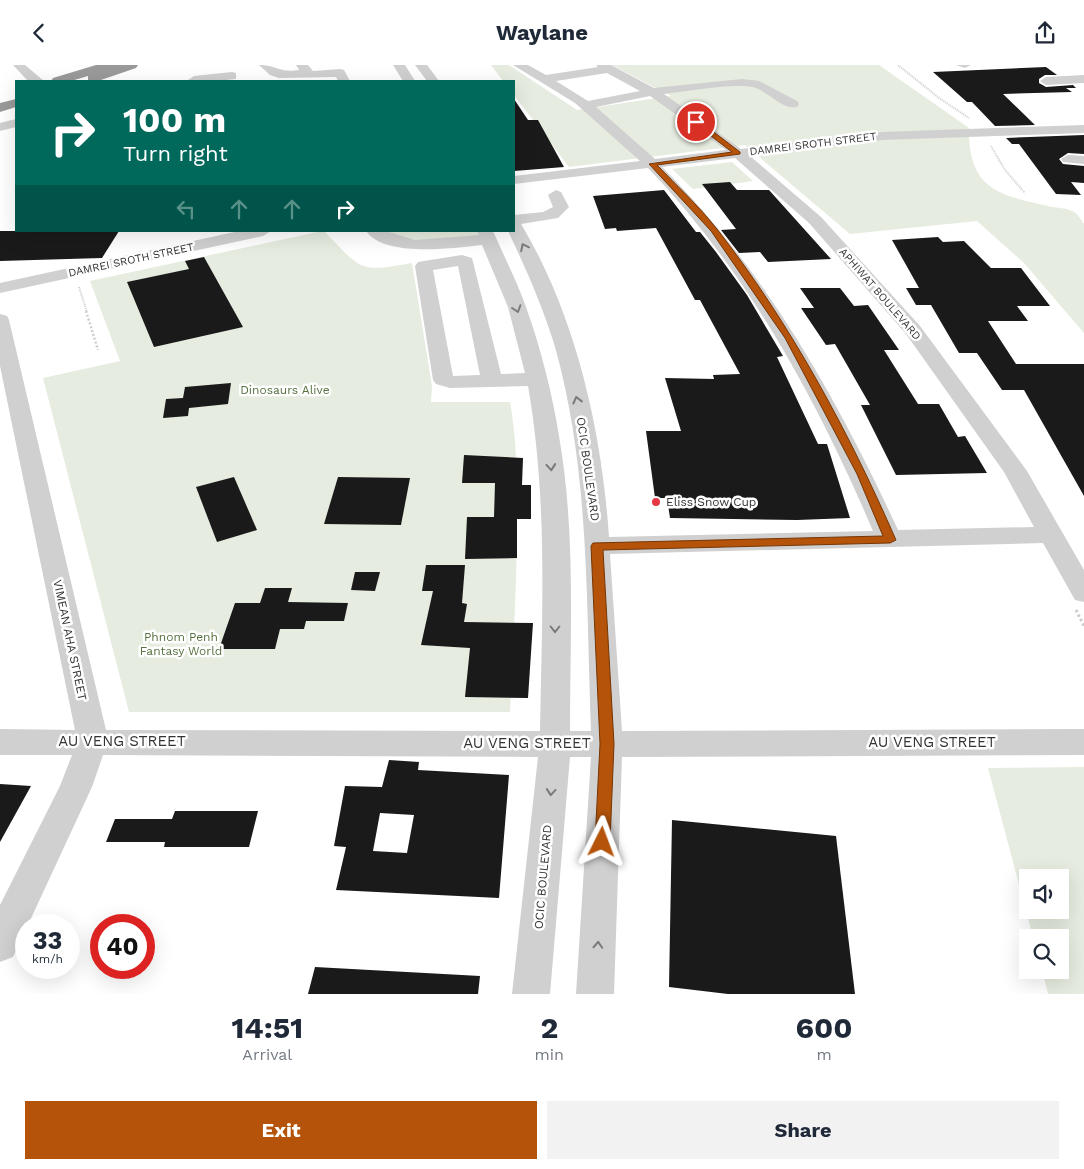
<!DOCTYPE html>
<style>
:root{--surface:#fff;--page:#f2f2f3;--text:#1f2937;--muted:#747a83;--accent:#b45309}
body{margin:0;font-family:"Work Sans",sans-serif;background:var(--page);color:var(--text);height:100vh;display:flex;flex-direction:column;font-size:19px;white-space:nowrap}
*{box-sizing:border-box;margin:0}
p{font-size:16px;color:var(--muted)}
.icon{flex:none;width:28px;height:28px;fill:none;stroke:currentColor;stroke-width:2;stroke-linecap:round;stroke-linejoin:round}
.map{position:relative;height:929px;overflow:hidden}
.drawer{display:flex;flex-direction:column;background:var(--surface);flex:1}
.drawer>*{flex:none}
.top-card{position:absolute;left:15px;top:15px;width:500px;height:152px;border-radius:0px;box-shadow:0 5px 20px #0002;background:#00695c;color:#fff;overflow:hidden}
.buttons{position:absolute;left:1019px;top:804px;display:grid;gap:10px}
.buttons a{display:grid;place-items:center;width:50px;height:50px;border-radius:0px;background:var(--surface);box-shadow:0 5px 20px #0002;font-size:25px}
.speed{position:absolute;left:15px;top:849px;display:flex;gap:10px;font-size:25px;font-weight:700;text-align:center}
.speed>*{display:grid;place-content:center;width:65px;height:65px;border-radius:50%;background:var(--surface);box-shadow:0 5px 20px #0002;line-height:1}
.speed small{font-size:12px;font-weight:400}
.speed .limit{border:8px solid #d22;background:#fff;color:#111}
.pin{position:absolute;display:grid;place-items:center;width:42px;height:42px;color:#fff;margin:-21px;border:2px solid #fff;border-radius:50%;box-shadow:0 1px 5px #0007}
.me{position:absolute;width:55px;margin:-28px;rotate:3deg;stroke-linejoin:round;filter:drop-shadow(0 0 4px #0008)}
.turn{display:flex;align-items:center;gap:18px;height:105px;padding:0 25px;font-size:22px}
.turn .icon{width:65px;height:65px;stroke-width:2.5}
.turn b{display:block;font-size:35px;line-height:42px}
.lanes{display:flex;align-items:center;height:48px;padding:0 25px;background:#0003;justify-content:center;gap:25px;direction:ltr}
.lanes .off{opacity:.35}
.eta{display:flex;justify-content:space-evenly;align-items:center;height:85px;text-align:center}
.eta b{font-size:30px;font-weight:700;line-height:35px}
.primary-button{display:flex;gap:10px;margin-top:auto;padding:10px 25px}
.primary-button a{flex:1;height:58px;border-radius:0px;background:var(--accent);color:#fff;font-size:20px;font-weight:700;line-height:58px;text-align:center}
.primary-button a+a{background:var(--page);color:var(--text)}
header{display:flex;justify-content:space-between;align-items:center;height:65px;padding:0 25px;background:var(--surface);font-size:22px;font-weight:700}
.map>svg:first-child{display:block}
</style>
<header><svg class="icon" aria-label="back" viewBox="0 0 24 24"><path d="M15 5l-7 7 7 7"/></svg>Waylane<svg class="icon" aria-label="share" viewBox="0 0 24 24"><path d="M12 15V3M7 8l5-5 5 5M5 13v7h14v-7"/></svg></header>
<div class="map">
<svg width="1084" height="929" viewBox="0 0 1084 929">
<rect width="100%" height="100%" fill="#fff"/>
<g fill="#e6ecdf" fill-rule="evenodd">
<path d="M491,0H509L577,45L671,31L612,0H879L969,63C968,123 997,130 1048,141C1056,143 1068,143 1074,147C1078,149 1081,155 1084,159V268L1024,198L977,156L850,169L745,80L569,102L514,30V16H503Z"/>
<polygon points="732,97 753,116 693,124 672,104"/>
<path d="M322,166H324C362,205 358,208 412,198L432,321L431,337H510C518,382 517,427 517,473C516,531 513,589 510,647H129L43,313L120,296L90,216Z"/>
<polygon points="374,166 485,166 489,174 434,179"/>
<path d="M1084,702V929H1048L1042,905H1060V872H1033L988,703ZM1060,812V845H1028V812Z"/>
</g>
<g fill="#1a1a1a" fill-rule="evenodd">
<polygon points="1046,2 1057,10 1045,10 1039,14 1039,18 1046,22 1073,20 1076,23 1066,23 1072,27 1003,29 1035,60 995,61 972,37 967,37 933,7"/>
<polygon points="514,34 528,55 538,55 564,102 514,106"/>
<polygon points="1084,70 1084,89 1068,88 1059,94 1063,99 1084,101 1084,118 1071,117 1081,130 1056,129 1019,79 1012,79 1006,73"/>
<polygon points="730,117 737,125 769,125 831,194 768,197 760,187 739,188 721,165 736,164 702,119"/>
<polygon points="664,125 696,167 700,167 716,187 747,230 783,291 777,292 818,379 827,379 850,453 797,455 670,453 667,433 655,433 646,366 681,366 665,313 714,314 713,310 740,309 700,235 695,235 656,163 617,166 616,163 605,164 593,131"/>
<polygon points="0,166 119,166 102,193 0,196"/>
<polygon points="938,172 943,177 964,176 991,203 1021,203 1050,241 1017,241 1028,256 988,256 1016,299 1084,299 1084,431 1024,325 1002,325 977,288 959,288 931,240 916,240 906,223 919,223 892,175"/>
<polygon points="204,192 243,262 154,282 127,217 189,204 185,196"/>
<polygon points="800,223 840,223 854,241 868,240 899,285 884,285 918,339 939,339 958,372 965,371 987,408 896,410 861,340 870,340 835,279 826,280 801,243 814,243"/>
<polygon points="231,318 228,339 189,343 188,351 163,353 166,334 183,333 185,322"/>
<polygon points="464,390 523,393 522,420 531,420 531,454 517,454 517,493 465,494 467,452 494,452 495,418 462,418"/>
<polygon points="234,412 257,465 217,477 196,422"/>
<polygon points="338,412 410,413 401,460 324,459"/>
<polygon points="426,500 465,500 462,538 467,539 464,557 533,558 528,633 465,632 470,583 421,580 433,526 422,526"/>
<polygon points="355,507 380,507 375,526 351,525"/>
<polygon points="265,523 292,523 288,537 348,538 344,556 306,556 304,564 280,564 275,584 219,584 235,538 260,538"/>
<path d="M389,695L419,697L418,705L509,710L499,833L336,825L346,782L334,781L345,721L382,722ZM380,748L414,750L407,788L373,786Z"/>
<polygon points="0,719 31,721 0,777"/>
<polygon points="175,746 258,746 249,782 164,782 165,777 106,777 115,754 172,754"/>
<polygon points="672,755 836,771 855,929 728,929 669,922"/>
<polygon points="315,902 480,911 478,929 308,929"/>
</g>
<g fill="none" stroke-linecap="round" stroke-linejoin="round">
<g stroke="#cdcdcd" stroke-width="2" stroke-dasharray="1 1" stroke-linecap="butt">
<polyline points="898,0 939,33 969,53"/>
<polyline points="991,81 1005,105 1025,128"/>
<polyline points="79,222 87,247"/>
</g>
<polyline stroke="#cdcdcd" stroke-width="2.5" stroke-dasharray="2 2" stroke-linecap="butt" points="86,246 98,285"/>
<polyline stroke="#cdcdcd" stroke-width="3" stroke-dasharray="2.5 2.5" stroke-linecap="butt" points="1076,545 1084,561"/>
<g fill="#d0d0d0" fill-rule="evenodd">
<polygon points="13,0 25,0 44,16 28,16"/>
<path d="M259,0C277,0 278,8 299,5L296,0H308L313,6L340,4L344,5L350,16H338L336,12L279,13L270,10Z"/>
<polygon points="393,0 405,0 415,16 403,16"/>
<polygon points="415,0 427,0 439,16 427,16"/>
<path d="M513,0H528L546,10L598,2L596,0H611L654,23L742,14L759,16L797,36L799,39L797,42C783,45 769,28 756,23C738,17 685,27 664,29L741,84L882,67L1084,60V68L882,75L750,91L821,152L920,261L1027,406L1084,505V537L1075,535L1043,478L610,489L622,666L1084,664V690L622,692L614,929H576L591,692H570L550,929H512L538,692L103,690L92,722L13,892L0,897V840L60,721L72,690H0V664L75,665L0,301V249L7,251L9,255L106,665L540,666C542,549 548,436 528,321L450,323L436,319L433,315L415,201L418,197L424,196L462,190L472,193L501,309L525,308L508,242L482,180C454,183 385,193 366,166H386L415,175L479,170L477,166H493C504,191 517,217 526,242C541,284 552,328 559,371C576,467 570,569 570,666H591C586,538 590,406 555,282C543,242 526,204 508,166H514V150L543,147L553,142L548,130L556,125L561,127L569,142L558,153L521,159C576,250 602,367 609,472L873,466C816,333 749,209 648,103L514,119V111L640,96L575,38ZM607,8L640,26L588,36L556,16ZM650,31L726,85L655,94L596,42ZM735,93L809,158L906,269L1004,407L1034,462L898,465C837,333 766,206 662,102ZM458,201L480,310L453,311L433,205Z"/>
<polygon points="956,0 971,0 965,3"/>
<polygon points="232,7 236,8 236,14 216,16 188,15 194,11"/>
<polygon points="1084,10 1084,18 1046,20 1040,16 1046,12"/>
<polygon points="16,54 16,62 0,66 0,58"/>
<polygon points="1068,90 1084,91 1084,99 1063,97 1061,94"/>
<polygon points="239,166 271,166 263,171 0,228 0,218"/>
</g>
<g fill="#9a9a9a" fill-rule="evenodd">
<polygon points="96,0 138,0 136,3 98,16 88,16 88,11 71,16 51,16 53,13"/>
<polygon points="16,34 16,42 0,47 0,38"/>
</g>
</g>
<defs><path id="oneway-chevron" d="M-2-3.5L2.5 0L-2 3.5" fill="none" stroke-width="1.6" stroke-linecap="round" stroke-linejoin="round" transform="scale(1.25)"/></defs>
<g stroke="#7a7a7a">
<use href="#oneway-chevron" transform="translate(524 182) rotate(-116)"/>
<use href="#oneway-chevron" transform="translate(517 244) rotate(72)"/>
<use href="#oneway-chevron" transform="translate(577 335) rotate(-104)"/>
<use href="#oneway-chevron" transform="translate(551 402) rotate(85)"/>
<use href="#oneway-chevron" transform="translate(555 564) rotate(90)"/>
<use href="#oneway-chevron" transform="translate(551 727) rotate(95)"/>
<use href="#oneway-chevron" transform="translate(598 880) rotate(-87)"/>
</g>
<path fill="#b45309" stroke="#753606" d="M694,55H698L740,87V89L657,100C677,121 699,141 717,164C790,258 848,365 896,475L890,478L603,485L614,679L610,777L608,782L602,784L597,782L595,777L600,679L591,481L593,478L883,471L857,409L785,273L711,166L649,99L732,87L694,58Z"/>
<circle fill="#e63946" stroke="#fff" stroke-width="2" cx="656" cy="437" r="5"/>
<g text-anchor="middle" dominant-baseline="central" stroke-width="5" stroke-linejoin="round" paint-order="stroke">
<g font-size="11" fill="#333" stroke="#fff">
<text transform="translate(813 79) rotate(-7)">DAMREI SROTH STREET</text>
<text transform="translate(131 195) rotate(-12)">DAMREI SROTH STREET</text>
<text transform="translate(880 229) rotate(49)">APHIWAT BOULEVARD</text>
</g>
<g font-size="12" fill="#56703f" stroke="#fff">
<text x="285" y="325">Dinosaurs Alive</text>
<text x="181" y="572">Phnom Penh<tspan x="181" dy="14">Fantasy World</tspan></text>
</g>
<g font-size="12" fill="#333" stroke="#fff">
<text transform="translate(588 404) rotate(82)">OCIC BOULEVARD</text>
<text transform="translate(70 575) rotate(78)">VIMEAN AHA STREET</text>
<text transform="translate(543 812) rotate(-85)">OCIC BOULEVARD</text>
</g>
<g font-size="12" fill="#333" stroke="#fff" text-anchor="start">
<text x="666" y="437">Eliss Snow Cup</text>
</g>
<g font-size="15" fill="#333" stroke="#fff">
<text x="122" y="676">AU VENG STREET</text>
<text x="932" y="677">AU VENG STREET</text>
<text x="527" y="678">AU VENG STREET</text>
</g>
</g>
</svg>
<div class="buttons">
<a><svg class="icon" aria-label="sound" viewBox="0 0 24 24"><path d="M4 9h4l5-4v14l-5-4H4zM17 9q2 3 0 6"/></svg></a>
<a><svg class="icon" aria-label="search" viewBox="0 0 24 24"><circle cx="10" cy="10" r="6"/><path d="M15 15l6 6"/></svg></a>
</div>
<div class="speed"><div>33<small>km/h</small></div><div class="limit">40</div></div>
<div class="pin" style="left:696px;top:57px;background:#d93025"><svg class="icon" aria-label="arrive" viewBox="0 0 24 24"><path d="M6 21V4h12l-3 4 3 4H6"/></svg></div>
<svg class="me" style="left:602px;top:777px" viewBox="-20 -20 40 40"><path d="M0-17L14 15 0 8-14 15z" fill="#b45309" stroke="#fff" stroke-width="4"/></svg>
<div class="top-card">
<div class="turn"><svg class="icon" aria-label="right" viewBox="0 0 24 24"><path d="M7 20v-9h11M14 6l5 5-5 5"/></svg><div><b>100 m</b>Turn right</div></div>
<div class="lanes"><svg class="icon off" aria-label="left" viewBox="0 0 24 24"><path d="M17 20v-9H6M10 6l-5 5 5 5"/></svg><svg class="icon off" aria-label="ahead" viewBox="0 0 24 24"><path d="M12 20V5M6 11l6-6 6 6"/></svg><svg class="icon off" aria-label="ahead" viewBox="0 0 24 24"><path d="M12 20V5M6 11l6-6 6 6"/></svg><svg class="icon" aria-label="right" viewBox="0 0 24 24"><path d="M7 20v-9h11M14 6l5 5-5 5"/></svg></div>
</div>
</div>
<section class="drawer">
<div class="eta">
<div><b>14:51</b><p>Arrival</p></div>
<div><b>2</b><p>min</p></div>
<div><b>600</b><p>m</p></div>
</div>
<div class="primary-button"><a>Exit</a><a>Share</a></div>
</section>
